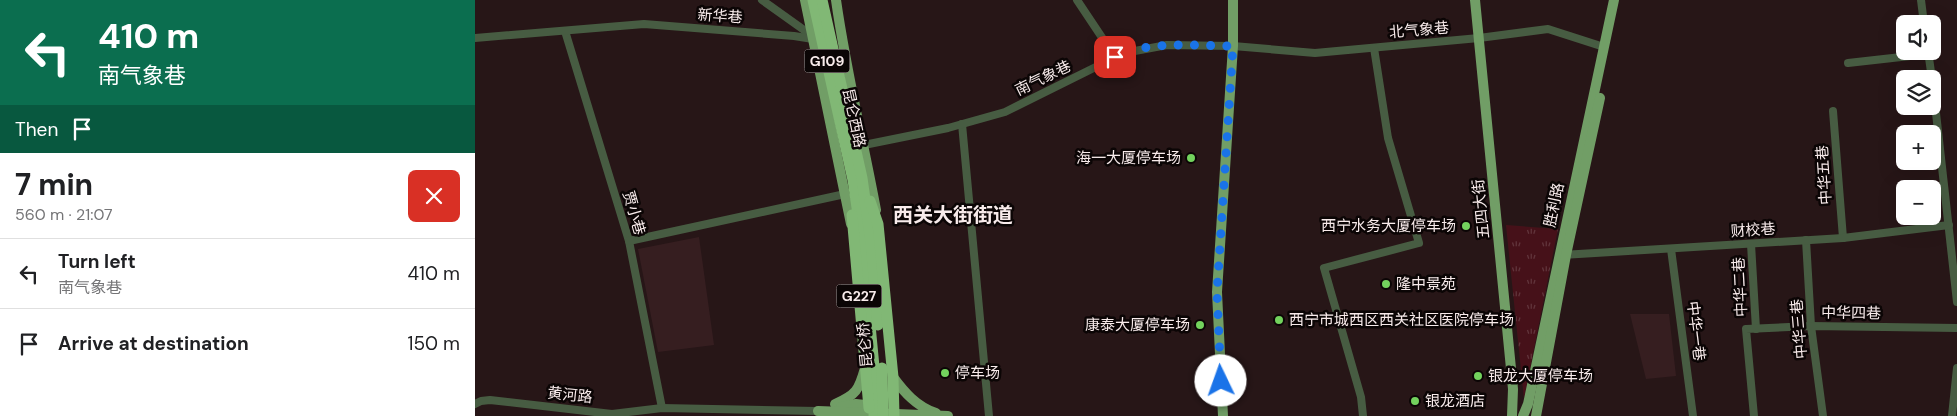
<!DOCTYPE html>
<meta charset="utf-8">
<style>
:root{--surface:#fff;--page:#f6f6f6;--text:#202124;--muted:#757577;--line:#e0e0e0}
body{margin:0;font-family:"DM Sans","Noto Sans SC",sans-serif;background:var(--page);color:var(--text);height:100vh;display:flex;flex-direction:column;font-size:19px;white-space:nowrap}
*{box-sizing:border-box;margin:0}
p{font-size:16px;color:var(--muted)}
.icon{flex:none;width:28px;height:28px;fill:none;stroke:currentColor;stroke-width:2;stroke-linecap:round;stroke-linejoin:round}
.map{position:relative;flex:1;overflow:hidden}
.side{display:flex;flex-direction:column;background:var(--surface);width:475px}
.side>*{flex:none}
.top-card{background:#0b6e4f;color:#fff;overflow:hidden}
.fabs{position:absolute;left:1421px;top:15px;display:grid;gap:10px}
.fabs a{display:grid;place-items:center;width:45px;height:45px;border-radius:8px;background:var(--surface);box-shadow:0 5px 20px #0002;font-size:25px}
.pin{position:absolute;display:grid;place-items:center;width:42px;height:42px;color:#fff;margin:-21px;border-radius:10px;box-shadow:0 2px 8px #0006}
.me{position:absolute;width:55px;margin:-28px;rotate:357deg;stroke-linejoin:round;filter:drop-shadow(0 0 4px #0008)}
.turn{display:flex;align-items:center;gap:18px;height:105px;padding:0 15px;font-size:22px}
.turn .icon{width:65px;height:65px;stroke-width:2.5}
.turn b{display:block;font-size:35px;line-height:42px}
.then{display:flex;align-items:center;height:48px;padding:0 15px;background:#0003;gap:10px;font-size:19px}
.round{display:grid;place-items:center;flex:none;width:52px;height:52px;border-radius:8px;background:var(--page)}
.headline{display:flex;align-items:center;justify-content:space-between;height:85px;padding:0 15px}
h1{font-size:30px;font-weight:700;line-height:38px}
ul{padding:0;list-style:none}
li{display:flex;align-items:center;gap:15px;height:70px;padding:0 15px;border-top:1px solid var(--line)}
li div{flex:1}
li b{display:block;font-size:19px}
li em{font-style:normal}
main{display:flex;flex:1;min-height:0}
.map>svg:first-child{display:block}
</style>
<main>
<section class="side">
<div class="top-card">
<div class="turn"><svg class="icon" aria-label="left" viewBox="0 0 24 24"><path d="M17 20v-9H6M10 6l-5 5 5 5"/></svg><div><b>410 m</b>南气象巷</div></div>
<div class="then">Then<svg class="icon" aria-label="arrive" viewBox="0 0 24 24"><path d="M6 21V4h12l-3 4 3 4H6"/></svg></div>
</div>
<div class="headline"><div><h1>7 min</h1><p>560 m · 21:07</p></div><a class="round" style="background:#d93025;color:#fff"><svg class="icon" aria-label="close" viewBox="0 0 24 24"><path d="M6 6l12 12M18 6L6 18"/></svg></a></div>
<ul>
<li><svg class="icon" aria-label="left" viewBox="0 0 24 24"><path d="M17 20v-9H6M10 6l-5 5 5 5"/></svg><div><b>Turn left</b><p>南气象巷</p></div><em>410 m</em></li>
<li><svg class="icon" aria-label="arrive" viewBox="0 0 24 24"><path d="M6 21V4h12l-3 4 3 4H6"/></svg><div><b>Arrive at destination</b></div><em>150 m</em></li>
</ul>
</section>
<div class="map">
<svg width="1482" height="416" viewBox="0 0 1482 416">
<defs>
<pattern id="park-tufts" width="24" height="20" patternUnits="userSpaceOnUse" patternTransform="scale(1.25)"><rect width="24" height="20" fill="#461119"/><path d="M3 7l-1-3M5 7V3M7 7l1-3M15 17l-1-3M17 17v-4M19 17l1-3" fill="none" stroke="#61343b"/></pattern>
</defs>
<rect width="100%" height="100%" fill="#271617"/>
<g fill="#361e20">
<polygon points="224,237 239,345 183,352 163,249"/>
<polygon points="1155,314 1194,314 1201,376 1171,379"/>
</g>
<polygon fill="url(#park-tufts)" points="1031,225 1083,229 1049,399"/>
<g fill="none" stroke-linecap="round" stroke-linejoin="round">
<g stroke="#475c42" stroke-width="8">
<polyline points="287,0 329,30 338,39"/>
<polyline points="602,0 640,57"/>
<polyline points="1446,0 1449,24"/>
<polyline points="90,31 154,241 187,408"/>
<polyline points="0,38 169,24 319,36 338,39"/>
<polyline points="1453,51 1457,79"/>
<polyline points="1373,63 1453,54"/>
<polyline points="1458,86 1482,302"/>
<polyline points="1358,111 1368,238"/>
<polyline points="487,124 514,416"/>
<polyline points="389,145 473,128 530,112 649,53 692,45 758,46 840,53 1004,38 1073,29 1129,47"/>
<polyline points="1331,240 1336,326 1348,416"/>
<polyline points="154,241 370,194"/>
<polyline points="1276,244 1281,329"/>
<polyline points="1196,249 1218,416"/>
<polyline points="1087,255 1368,238 1474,225"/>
<polyline points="0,404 6,401 15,400 137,414 187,408 343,411"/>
<polyline points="888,416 886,397 849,268 944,243 913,138 899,48"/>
<polyline points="1279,416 1271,329 1336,326 1482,328"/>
<polyline points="1477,416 1482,368"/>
</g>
<g stroke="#719e66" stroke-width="10">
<polyline points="330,0 376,224"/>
<path d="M361,0C371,71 388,140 401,210"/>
<polyline points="1000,0 1038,389 1037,416"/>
<path d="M418,377C429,392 442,407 461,413"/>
<path d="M360,404C381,395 384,390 390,368"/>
<polyline points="366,407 381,404 399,406"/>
<polyline points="343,411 473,416"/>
<polyline points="748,416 742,292 758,46 758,0"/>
<polyline points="1048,416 1053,404 1139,0"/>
<polyline points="1061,416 1091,255 1125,98"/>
</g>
<g stroke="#81b875" stroke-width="11">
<polyline points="338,0 378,180 387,242 400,377 399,416"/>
<polyline points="347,0 387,178 396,242 403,325"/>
<polyline points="395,201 403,224 418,377 419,416"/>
<polyline points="377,215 394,408"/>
<polyline points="407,368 408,416"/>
</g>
</g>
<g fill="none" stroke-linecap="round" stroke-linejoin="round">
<path stroke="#1a73e8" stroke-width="9" stroke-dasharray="0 16.2" d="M640,57C674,40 721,46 758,46L742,292L746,381"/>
</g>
<g fill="#73d25d" stroke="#0b0505" stroke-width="2">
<circle cx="716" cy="158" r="5"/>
<circle cx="991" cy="226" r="5"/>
<circle cx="911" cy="284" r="5"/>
<circle cx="804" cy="320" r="5"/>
<circle cx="725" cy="325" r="5"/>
<circle cx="470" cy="373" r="5"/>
<circle cx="1003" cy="376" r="5"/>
<circle cx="940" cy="401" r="5"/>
</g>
<g text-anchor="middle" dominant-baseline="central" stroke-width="5" stroke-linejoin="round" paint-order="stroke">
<g fill="#0b0505" stroke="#b1a6a6" stroke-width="1">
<rect x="329.5" y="49.5" width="45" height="23" rx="4"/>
<rect x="361.5" y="284.5" width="45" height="23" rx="4"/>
</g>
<g font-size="14" font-weight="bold" fill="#f8ebeb">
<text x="352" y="61">G109</text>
<text x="384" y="296">G227</text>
</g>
<g font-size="15" fill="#f8ebeb" stroke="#0b0505">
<text transform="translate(245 16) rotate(4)">新华巷</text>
<text transform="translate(944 30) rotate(-5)">北气象巷</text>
<text transform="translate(568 78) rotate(-26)">南气象巷</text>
<text transform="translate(379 118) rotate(78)">昆仑西路</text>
<text transform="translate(1349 175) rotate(-94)">中华五巷</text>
<text transform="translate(1079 205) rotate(-78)">胜利路</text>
<text transform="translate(1006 209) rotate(-96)">五四大街</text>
<text transform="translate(159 213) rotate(74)">贾小巷</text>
<text transform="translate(1278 230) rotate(-4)">财校巷</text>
<text transform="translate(1265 287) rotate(-93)">中华二巷</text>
<text transform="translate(1376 313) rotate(1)">中华四巷</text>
<text transform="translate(1324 329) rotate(-95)">中华三巷</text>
<text transform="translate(1221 331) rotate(83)">中华一巷</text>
<text transform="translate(390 345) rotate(-95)">昆仑桥</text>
<text transform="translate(95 395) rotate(6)">黄河路</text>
</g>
<g font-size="15" fill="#f8ebeb" stroke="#0b0505" text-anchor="start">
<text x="706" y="158" text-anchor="end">海一大厦停车场</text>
<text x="981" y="226" text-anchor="end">西宁水务大厦停车场</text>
<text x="921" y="284">隆中景苑</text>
<text x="814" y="320">西宁市城西区西关社区医院停车场</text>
<text x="715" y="325" text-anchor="end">康泰大厦停车场</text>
<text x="480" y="373">停车场</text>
<text x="1013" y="376">银龙大厦停车场</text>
<text x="950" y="401">银龙酒店</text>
</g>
<g font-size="20" font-weight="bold" fill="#f8ebeb" stroke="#0b0505">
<text x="478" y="215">西关大街街道</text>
</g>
</g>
</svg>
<div class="fabs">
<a><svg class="icon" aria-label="sound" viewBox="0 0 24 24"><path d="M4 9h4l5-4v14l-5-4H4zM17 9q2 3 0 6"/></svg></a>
<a><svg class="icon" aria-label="layers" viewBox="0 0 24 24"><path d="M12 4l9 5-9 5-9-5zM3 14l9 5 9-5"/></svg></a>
<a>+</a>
<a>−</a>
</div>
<div class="pin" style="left:640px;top:57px;background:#d93025"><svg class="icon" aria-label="arrive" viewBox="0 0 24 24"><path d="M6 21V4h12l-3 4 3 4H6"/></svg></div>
<svg class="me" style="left:746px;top:381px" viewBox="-20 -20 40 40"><circle r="19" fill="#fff"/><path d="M0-13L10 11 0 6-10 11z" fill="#1a73e8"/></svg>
</div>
</main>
